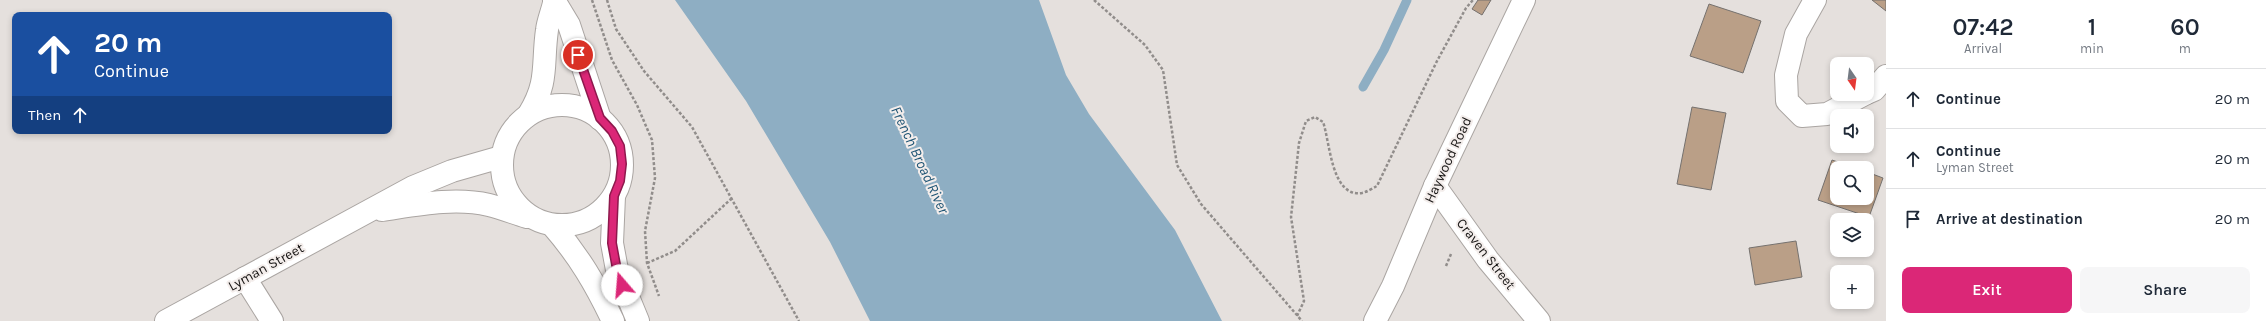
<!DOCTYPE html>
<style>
:root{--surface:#fff;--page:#f6f6f7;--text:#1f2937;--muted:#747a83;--line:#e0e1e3;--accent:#db2777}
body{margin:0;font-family:Karla,sans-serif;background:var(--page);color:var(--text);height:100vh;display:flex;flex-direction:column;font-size:15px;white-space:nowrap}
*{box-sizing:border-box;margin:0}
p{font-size:13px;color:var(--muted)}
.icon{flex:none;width:22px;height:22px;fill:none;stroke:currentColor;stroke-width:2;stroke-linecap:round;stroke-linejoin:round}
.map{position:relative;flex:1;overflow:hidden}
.sheet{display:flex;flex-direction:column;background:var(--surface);width:380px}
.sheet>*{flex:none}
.banner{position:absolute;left:12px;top:12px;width:380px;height:122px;border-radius:8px;box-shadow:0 2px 6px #0003;background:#1a4fa0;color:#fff;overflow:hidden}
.needle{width:26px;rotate:166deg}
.fabs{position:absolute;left:1830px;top:57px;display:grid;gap:8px}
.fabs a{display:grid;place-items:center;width:44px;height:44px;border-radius:8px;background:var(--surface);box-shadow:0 2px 6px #0003;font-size:20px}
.pin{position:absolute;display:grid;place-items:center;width:34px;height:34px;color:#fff;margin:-17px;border:2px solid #fff;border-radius:50%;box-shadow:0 1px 4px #0007}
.me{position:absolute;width:44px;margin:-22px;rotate:342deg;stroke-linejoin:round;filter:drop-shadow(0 0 3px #0008)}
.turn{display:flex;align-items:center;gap:14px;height:84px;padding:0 16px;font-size:18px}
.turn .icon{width:52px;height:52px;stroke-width:2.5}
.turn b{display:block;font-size:28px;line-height:34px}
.then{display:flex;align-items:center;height:38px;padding:0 16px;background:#0003;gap:8px;font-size:15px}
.eta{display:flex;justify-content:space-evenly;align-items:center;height:68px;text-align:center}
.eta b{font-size:24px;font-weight:600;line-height:28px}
.action{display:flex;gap:8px;margin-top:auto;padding:8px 16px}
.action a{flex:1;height:46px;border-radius:8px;background:var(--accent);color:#fff;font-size:16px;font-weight:600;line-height:46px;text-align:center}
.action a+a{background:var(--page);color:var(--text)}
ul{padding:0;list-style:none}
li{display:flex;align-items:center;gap:12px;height:60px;padding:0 16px;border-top:1px solid var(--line)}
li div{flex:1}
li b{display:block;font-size:15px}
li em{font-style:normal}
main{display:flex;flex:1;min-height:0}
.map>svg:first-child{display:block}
</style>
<main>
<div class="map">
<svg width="1886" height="321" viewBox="0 0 1886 321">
<rect width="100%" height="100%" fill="#e5e0dd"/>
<polygon fill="#8eaec3" points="675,0 1039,0 1066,75 1089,114 1175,230 1222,321 870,321 830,242 746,101"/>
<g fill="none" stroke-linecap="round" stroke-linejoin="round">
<polyline stroke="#8eaec3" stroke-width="9" points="1363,87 1384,50 1407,0"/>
</g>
<g fill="#ba9f87" stroke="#75716e">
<polygon points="1478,0 1491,0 1482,15 1472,9"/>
<polygon points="1872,0 1886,0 1886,11"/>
<polygon points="1709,4 1761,21 1743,73 1690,56"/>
<polygon points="1692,107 1726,113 1711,190 1677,184"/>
<polygon points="1832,160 1855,168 1837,168 1837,198 1867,198 1867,172 1883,178 1869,217 1818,200"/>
<polygon points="1796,241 1802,277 1755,285 1749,248"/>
</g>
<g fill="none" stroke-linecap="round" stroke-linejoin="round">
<g stroke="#aaa5a2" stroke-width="24">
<g id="street">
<polyline points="1815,0 1796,34 1786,75 1787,101 1802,116 1827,114 1865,94"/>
<polyline points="1867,93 1874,90 1886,76"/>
<polyline points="245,278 272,321"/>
</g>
</g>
<g stroke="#aaa5a2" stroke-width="24">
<g id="secondary">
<polyline points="554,0 569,25 600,119"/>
<circle cx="562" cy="165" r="60"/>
<path d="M529,114C549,81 542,65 547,30C548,21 552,12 554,3"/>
<polyline points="1435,186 1488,260 1539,321"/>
<polyline points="614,196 612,243 617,270 638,321"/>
<path d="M382,210C416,205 454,197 489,205C501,208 514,213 527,217"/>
<path d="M552,225C579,256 596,285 613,321"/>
<polyline points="166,321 413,187 452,171 501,157"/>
</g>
</g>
<g stroke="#aaa5a2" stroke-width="24">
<polyline id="primary" points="1375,321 1393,286 1435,186 1524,0"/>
</g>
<g stroke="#918d8b" stroke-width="2.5" stroke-dasharray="3 2" stroke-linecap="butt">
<polyline points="592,0 612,60 637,105 652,140 655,178 645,231 647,263 659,296"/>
<polyline points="607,0 616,29 644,71 692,127 799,321"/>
<polyline points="1094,0 1145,45 1163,70 1177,165 1201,204 1302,321"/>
<polyline points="647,263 675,251 732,198"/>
<polyline points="1446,266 1451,254"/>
<path d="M1297,316L1304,301L1291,217L1299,143L1306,121L1315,117L1323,122C1330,141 1331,198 1362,193C1367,192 1373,188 1377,186L1437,61L1466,8L1473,0"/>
</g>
<use href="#street" stroke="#fff" stroke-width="22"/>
<use href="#secondary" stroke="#fff" stroke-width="22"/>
<use href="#primary" stroke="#fff" stroke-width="22"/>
</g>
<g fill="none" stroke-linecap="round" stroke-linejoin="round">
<g stroke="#8e194d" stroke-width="10">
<polyline id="route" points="578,55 600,118 612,131 620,146 622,164 620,181 614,196 612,243 617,270 622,285"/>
</g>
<use href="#route" stroke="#db2777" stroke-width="7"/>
</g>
<g text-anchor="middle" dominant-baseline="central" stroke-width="4" stroke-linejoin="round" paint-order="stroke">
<g font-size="14" fill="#181615" stroke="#f3edeb">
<text transform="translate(1448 160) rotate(-65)">Haywood Road</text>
<text transform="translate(1486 254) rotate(52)">Craven Street</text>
<text transform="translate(266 267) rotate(-29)">Lyman Street</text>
</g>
<g font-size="15" font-style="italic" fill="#1e5474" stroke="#f3edeb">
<text transform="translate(920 160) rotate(65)">French Broad River</text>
</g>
</g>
</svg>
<div class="fabs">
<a><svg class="needle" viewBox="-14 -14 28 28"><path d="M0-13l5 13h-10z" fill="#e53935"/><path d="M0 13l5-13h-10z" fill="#747a83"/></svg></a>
<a><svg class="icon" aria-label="sound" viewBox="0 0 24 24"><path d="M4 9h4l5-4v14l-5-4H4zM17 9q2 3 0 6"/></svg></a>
<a><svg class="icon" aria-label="search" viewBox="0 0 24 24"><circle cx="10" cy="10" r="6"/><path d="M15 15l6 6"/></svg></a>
<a><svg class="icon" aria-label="layers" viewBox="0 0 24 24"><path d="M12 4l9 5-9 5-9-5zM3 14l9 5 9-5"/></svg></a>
<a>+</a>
</div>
<div class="pin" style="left:578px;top:55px;background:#d93025"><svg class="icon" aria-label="arrive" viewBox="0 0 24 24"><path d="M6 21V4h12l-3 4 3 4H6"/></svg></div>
<svg class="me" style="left:622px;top:285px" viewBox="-20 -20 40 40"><circle r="19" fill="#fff"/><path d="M0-13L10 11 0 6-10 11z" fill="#db2777"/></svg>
<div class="banner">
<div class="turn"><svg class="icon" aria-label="ahead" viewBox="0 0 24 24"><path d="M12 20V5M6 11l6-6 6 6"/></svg><div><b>20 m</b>Continue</div></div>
<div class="then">Then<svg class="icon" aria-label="ahead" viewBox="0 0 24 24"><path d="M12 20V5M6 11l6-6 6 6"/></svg></div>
</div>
</div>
<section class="sheet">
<div class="eta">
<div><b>07:42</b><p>Arrival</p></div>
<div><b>1</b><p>min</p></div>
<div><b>60</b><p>m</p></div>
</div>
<ul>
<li><svg class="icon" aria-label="ahead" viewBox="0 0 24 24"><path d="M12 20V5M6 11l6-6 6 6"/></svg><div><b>Continue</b></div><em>20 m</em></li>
<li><svg class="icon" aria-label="ahead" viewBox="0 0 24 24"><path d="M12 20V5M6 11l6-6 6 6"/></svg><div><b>Continue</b><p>Lyman Street</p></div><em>20 m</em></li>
<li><svg class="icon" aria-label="arrive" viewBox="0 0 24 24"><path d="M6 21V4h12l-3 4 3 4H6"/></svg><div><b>Arrive at destination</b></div><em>20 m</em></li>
</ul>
<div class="action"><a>Exit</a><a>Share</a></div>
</section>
</main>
